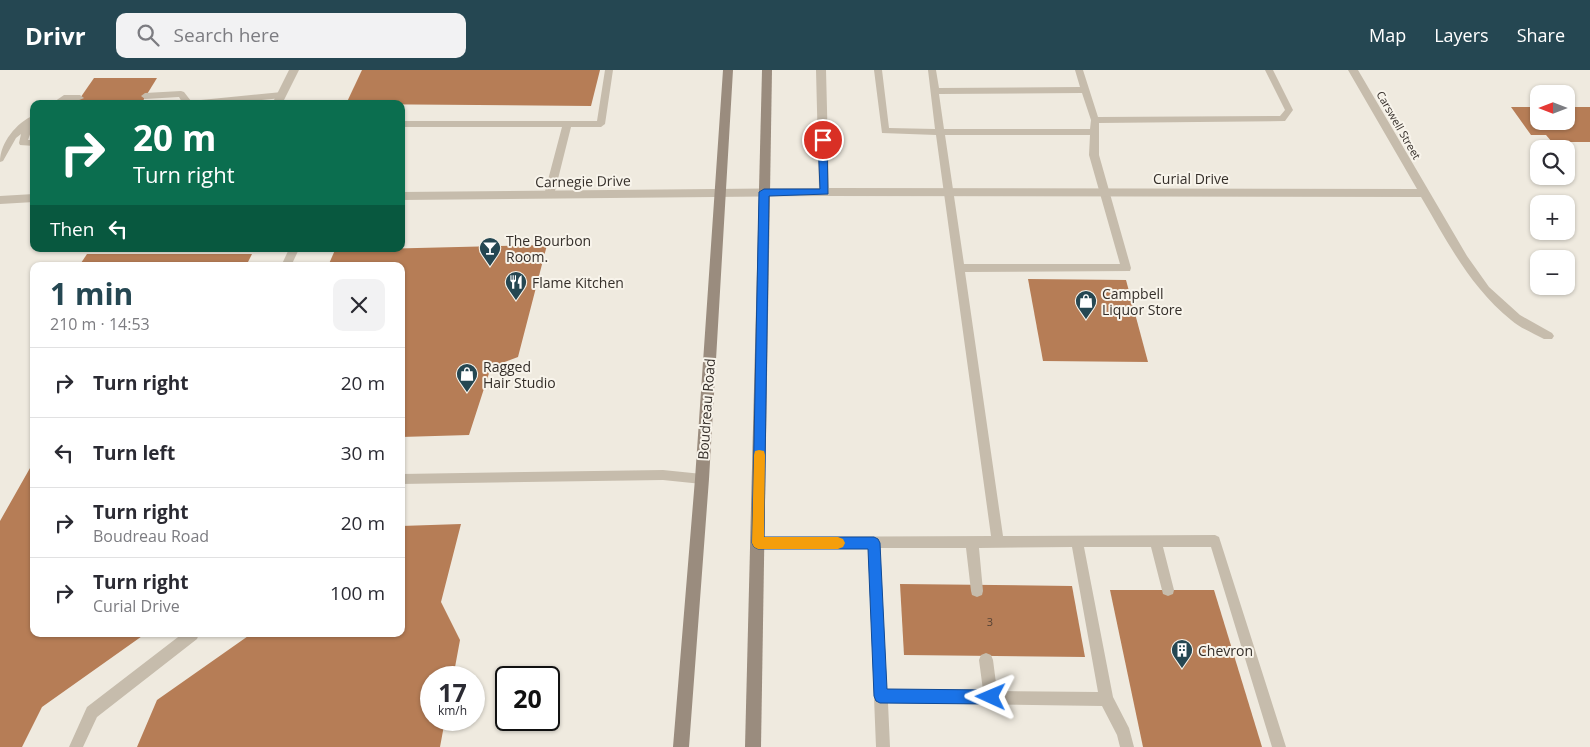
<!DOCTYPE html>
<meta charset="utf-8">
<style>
:root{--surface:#fff;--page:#f2f2f3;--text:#2b2b33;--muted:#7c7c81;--line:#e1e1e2;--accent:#254752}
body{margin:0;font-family:"Open Sans",sans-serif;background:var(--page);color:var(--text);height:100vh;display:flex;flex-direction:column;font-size:19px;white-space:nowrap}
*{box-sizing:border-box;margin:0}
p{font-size:16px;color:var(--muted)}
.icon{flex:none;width:28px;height:28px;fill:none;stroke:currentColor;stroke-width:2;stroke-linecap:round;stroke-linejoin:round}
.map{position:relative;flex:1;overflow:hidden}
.sheet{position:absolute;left:30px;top:192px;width:375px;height:375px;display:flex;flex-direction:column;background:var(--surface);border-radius:10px;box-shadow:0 1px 4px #0004}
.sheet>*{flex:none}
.guide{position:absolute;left:30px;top:30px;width:375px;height:152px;border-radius:10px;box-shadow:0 1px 4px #0004;background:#0b6e4f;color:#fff;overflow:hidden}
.needle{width:32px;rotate:270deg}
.controls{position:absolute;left:1530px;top:15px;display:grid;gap:10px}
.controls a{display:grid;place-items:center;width:45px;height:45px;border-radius:10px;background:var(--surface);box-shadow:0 1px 4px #0004;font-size:25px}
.speed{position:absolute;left:420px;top:596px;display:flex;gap:10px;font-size:25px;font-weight:700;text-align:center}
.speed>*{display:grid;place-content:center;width:65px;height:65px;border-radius:50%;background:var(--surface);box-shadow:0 1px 4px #0004;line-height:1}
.speed small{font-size:12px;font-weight:400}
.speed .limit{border:2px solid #111;border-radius:8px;background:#fff;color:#111}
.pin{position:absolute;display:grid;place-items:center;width:42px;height:42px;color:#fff;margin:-21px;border:2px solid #fff;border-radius:50%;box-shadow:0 1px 5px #0007}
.me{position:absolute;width:55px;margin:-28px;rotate:271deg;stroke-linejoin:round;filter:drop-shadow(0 0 4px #0008)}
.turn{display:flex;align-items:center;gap:18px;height:105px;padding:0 20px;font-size:22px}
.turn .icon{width:65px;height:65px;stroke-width:2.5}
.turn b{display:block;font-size:35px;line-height:42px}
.then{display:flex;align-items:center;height:48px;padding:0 20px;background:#0003;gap:10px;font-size:19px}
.round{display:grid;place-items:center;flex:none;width:52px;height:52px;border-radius:10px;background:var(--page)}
.summary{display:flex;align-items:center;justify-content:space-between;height:85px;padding:0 20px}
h1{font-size:30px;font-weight:700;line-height:38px;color:var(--accent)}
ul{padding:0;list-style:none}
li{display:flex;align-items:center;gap:15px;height:70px;padding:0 20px;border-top:1px solid var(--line)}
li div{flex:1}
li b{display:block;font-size:19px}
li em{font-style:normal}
header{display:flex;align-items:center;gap:30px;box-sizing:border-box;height:70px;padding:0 25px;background:var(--accent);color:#fff}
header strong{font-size:24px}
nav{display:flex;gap:28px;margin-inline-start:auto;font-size:18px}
.search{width:350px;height:45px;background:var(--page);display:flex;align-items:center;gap:12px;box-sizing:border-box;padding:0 18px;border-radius:10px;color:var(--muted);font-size:19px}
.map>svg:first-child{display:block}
</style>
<header>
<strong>Drivr</strong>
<div class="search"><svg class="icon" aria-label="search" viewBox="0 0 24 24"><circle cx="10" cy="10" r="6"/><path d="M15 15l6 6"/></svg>Search here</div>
<nav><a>Map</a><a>Layers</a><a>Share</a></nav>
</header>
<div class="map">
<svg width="1590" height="677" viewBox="0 0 1590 677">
<rect width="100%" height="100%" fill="#efeadf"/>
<g fill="#b67d56">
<polygon points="362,0 600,0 591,36 346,34"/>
<polygon points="94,8 157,8 141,34 76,34"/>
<polygon points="1511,37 1539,37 1539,51 1566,51 1566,37 1590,37 1590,72 1552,72 1546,65 1531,65"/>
<polygon points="547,175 518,287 491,297 469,365 401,367 401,196 328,196 335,180"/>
<polygon points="87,184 252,184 246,196 79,196"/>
<polygon points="1028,209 1126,210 1148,292 1043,291"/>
<polygon points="34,391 34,564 145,564 42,637 22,677 0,677 0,451"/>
<polygon points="461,454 441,532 460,570 453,608 431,608 431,650 445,650 440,677 137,677 157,630 251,564 401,564 401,456"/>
<polygon points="900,514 1072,516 1085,587 904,585"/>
<polygon points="1110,520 1214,520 1262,677 1143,677"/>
</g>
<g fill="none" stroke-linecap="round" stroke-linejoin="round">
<g fill="#c6bcac" fill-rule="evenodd">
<polygon points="605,0 613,0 605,54 601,57 571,57 554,125 549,128 544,125 562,57 401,57 401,51 597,51"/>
<path d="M874,0H882L889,58L935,59L928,0H936L939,18L1080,17L1075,0H1083L1098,47L1280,46L1285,40L1265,0H1273L1293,40L1285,51L1099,53V85L1131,198L1130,201L965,202L1003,466L1215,465L1219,467L1286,677H1272L1211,477H1163L1174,520L1173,524L1168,526L1163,524L1162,520L1151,477H1084L1113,627L1129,658L1134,677H1120L1117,665L1102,636L888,633L890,677H876L868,478L758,479L754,477L752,473L754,469L758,467L991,466L936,65L882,63ZM1082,23L1091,50L1090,59H944L939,24ZM945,65H1090L1089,85L1120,194H964ZM1072,477L1098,622L997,621L993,590L991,585L986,583L981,585L979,590L983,620L887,619L880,478H966L971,521L972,525L977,527L982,525L983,521L979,478Z"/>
<polygon points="181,21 184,22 191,31 282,22 286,25 282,28 218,34 183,34 179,27 145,29 141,26 145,23"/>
<path d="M64,25H80L84,28C80,31 57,34 51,34Z"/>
<path d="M34,45V53L28,70H34V76L20,75L19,73L21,64L16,68L3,91L0,92C0,73 16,53 34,45Z"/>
<polygon points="289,179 299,179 291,196 281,196"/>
<polygon points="663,400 702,404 706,405 708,409 706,413 702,414 663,410 401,414 401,404"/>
<polygon points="182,564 199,564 197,569 97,647 83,677 69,677 87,637"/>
</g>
<g fill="#c6bcac" fill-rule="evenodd">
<polygon points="289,0 299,0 282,34 272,34"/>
<path d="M816,0H826L829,118L1417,119L1348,0H1358L1467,186L1489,217L1520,245L1552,263L1554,266L1552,269H1544C1533,263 1520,258 1511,250C1470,217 1447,171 1421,127L824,126L401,130V122L819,118Z"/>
<polygon points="34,124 34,132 0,134 0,126"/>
</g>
<g fill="#9a8c7e" fill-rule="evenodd">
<polygon points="723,0 733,0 709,409 689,677 673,677 695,409"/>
<polygon points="762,0 772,0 761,677 745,677"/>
</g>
</g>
<polygon fill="#1a73e8" stroke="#114b97" points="823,67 827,70 828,124 769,126 764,467 874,467 878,469 880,473 887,619 991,620 996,622 998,627 996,632 991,634 880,633 876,631 874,626 868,479 758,479 754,477 752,473 759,122 764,119 820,119 818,70"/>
<polygon fill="#f59e0b" points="759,380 764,381 765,385 764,467 838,467 843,469 845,473 843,477 838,479 758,479 754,477 752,473 754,385 755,381"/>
<defs>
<g id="bar-pin" transform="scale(1.125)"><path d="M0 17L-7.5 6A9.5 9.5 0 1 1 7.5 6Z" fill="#254752" stroke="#f8f4eb"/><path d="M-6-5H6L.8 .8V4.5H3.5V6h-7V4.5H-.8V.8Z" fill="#fff"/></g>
<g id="restaurant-pin" transform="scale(1.125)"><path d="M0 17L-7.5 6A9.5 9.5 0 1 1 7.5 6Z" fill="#254752" stroke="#f8f4eb"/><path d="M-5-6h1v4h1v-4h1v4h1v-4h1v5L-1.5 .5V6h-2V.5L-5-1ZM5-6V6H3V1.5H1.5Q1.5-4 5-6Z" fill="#fff"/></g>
<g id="shop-pin" transform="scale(1.125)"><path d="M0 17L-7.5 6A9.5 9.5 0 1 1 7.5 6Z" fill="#254752" stroke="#f8f4eb"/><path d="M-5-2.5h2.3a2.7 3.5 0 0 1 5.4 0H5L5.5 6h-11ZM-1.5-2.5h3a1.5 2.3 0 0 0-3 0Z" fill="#fff"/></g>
<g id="building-pin" transform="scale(1.125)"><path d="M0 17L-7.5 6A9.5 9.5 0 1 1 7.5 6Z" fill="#254752" stroke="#f8f4eb"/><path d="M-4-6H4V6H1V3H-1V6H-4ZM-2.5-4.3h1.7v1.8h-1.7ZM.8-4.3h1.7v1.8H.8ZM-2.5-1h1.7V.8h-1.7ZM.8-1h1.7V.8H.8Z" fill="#fff"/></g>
</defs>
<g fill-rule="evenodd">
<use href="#bar-pin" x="490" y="178"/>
<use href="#restaurant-pin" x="516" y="212"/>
<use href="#shop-pin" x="1086" y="231"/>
<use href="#shop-pin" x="467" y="304"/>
<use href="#building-pin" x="1182" y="580"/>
</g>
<g text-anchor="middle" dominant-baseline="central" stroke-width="4" stroke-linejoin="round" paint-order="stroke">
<g font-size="11" fill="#352f2a" stroke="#f8f4eb">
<text transform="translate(1399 55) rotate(60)">Carswell Street</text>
</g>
<g font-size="11" fill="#554235">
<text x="990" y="551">3</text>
</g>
<g font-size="14" fill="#352f2a" stroke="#f8f4eb">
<text x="1191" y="108">Curial Drive</text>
<text transform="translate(583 111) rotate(-1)">Carnegie Drive</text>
<text transform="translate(706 339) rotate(-86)">Boudreau Road</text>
</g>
<g font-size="14" fill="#352f2a" stroke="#f8f4eb" text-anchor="start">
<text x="506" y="170">The Bourbon<tspan x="506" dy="16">Room.</tspan></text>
<text x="532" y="212">Flame Kitchen</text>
<text x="1102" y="223">Campbell<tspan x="1102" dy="16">Liquor Store</tspan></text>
<text x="483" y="296">Ragged<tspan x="483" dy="16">Hair Studio</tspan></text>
<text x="1198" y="580">Chevron</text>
</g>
</g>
</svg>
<div class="controls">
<a><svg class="needle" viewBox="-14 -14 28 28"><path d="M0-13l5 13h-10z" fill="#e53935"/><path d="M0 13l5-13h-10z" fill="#7c7c81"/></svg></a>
<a><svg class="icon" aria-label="search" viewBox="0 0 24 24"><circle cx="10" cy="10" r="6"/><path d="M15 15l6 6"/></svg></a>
<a>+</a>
<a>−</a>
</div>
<div class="speed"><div>17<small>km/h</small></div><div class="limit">20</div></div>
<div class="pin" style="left:823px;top:70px;background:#d93025"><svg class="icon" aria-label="arrive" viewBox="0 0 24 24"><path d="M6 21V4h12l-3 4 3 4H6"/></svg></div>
<svg class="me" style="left:991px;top:627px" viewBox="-20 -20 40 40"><path d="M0-17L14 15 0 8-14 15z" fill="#1a73e8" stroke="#fff" stroke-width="4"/></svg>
<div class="guide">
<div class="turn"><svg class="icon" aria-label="right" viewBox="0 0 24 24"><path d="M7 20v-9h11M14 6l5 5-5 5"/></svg><div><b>20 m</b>Turn right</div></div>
<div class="then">Then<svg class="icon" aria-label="left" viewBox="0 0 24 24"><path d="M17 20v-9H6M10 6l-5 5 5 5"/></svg></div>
</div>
<section class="sheet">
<div class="summary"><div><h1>1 min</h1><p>210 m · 14:53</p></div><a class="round"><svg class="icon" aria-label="close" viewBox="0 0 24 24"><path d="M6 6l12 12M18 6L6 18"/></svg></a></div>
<ul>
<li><svg class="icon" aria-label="right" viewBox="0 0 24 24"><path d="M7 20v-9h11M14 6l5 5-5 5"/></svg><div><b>Turn right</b></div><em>20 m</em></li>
<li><svg class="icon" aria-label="left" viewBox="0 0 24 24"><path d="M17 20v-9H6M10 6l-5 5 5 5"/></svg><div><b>Turn left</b></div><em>30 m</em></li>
<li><svg class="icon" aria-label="right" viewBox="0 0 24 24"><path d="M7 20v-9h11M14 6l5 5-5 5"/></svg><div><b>Turn right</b><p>Boudreau Road</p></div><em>20 m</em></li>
<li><svg class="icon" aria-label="right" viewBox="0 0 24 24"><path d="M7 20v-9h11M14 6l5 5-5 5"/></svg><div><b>Turn right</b><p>Curial Drive</p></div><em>100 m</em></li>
</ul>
</section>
</div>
